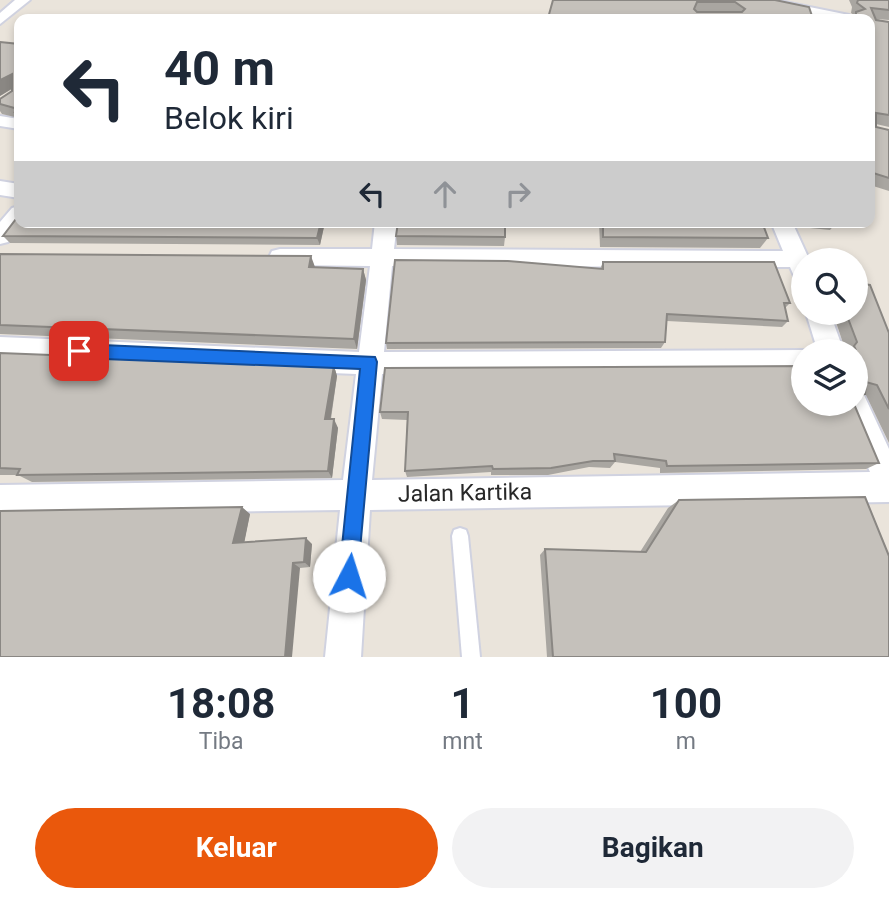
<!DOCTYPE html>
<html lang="id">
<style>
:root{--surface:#fff;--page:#f2f2f3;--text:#1f2937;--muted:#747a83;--accent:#ea580c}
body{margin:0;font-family:Roboto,sans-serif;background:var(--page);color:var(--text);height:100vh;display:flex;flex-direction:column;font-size:26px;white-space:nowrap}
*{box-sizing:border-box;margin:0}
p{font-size:23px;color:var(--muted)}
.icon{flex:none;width:38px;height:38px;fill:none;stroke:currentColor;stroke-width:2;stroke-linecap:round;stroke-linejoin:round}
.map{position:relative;height:657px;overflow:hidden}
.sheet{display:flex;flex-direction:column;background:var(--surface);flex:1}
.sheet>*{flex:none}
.banner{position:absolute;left:14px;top:14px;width:861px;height:214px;border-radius:14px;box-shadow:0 4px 10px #0003;background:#fff;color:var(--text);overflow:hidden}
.fabs{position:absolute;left:791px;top:248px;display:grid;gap:14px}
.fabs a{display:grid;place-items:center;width:77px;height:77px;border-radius:50%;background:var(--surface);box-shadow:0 4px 10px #0003;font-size:35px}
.pin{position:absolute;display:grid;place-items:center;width:60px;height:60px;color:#fff;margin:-30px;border-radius:14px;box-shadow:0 4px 10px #0006}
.me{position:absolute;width:77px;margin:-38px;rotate:5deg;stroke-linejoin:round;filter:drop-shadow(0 0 5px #0008)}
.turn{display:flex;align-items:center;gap:24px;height:147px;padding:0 35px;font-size:32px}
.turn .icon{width:91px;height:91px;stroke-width:2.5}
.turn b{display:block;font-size:49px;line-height:60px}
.lanes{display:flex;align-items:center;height:66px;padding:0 35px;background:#0003;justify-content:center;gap:35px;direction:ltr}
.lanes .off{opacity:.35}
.eta{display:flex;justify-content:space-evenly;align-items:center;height:119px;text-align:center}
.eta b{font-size:42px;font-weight:700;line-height:49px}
.button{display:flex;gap:14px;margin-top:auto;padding:14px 35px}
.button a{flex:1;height:80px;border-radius:42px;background:var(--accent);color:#fff;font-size:28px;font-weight:700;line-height:80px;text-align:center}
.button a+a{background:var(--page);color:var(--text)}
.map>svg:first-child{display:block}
</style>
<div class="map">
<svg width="889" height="657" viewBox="0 0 889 657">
<rect width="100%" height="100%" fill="#eae4db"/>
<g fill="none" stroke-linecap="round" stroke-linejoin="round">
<g stroke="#d0d2e0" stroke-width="4">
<polygon id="service" points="460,528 466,530 468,536 480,657 462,657 452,536 454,530"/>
</g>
<g stroke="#d0d2e0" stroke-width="4">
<g id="minor">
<polygon points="15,0 30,0 0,24 0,13"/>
<polygon points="747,0 775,0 849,15 856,19 829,19 754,4"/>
<polygon points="0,116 19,119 19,129 0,126"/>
<polygon points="0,181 19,184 19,198 0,195"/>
<polygon points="19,206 19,222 23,222 8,242 0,244 0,222 12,208"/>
<polygon points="375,222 397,222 394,249 783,251 771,222 792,222 809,259 803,261 802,279 794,276 790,267 392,266 384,352 803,350 808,352 803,352 803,372 382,374 372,480 870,472 841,404 856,404 856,392 864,395 889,449 889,502 370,510 361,657 325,657 340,510 0,515 0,485 343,480 356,374 0,359 0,337 359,352 370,266 280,265 272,263 269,257 272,251 280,249 372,249"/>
<polygon points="806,313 830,313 844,352 818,352"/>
</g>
</g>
<use href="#service" fill="#fff" fill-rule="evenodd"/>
<use href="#minor" fill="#fff" fill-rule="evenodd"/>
</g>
<g fill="#a9a6a1">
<polygon points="553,0 775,0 813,19 821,19 548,19"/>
<polygon points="849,0 889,0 889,20 876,19 889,22 889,127 876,124 876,127 889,130 889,191 870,185 870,19 851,19 854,15 851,13 852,7"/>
<polygon points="19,44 19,118 2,114 0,111 0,99 12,91 12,89 0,96"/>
<polygon points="19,222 325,222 320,245 10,243 3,236"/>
<polygon points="599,222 762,222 768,238 760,248 600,247"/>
<polygon points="799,222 837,222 830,230 800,227"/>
<polygon points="396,236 505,237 504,246 397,245"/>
<polygon points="0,254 363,269 366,280 357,349 0,334"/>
<polygon points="603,262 790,303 785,308 788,321 782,327 667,321 665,342 661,348 387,349 386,343 600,269"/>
<polygon points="833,313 856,313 889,333 889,443 865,393 856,400 856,352 846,352"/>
<polygon points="0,353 334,366 337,376 331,419 338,428 332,478 32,482 18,475 0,475"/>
<polygon points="385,368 879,463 866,469 660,473 660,468 615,462 610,468 589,467 548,475 491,475 491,472 407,477 405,471 407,420 382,419 380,412"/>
<polygon points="679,500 889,657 547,657 540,555 545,549 640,552 668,508"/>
<polygon points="250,514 244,542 312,544 310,567 300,568 0,657"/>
</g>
<g fill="#8a8783">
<polygon points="12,74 19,84 0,96 0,80"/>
<polygon points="321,222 325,222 320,245 317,238"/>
<polygon points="311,256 315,267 309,267"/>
<polygon points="363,269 366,280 357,349 354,339"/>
<polygon points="334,366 337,376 329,428 325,419"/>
<polygon points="334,419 338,428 332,478 328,471"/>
<polygon points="242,507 250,514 243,549 233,543"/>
<polygon points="306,538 312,544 310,567 304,562"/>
<polygon points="293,563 300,568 292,657 285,657"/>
</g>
<g fill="#c5c1bb" stroke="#8a8783" stroke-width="2" fill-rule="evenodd">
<path d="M553,0H775L809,7L813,19H821H561L548,18ZM697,2H735L745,9L742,12H697L694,9Z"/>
<polygon points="858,0 889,0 889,10 871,8 876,20 889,22 889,115 876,113 876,127 889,130 889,178 870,172 870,23 871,23 869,19 856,17 856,12 865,9 857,3"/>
<polygon points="0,42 19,44 19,113 15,112 18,109 0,104 0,99 12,91 12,74 0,80"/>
<polygon points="16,219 19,220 19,222 321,222 317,238 3,236"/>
<polygon points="398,222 505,222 505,237 396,236"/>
<polygon points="603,222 762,222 768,238 603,237"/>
<polygon points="0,254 311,256 309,267 363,269 354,339 0,325"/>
<polygon points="395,260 508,261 603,269 603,262 774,262 790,303 784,303 788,321 667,314 665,342 386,343"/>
<polygon points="856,283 870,285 889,333 889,409 877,385 866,382 865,394 856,395 856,369 865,370 854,346 857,342 846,313 856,313"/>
<polygon points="0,353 334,366 325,419 334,419 328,471 17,475 20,469 0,468"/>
<polygon points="803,366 803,404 854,404 879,463 667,466 666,461 614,454 615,461 593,461 551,468 493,469 492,466 405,471 408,412 380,412 385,368"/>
<polygon points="865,497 889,556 889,657 553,657 545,549 646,552 679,500"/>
<polygon points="242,507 233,543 306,538 304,562 293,563 285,657 0,657 0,511"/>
</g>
<polygon fill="#1a73e8" stroke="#114b97" stroke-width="2" points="79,344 375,357 377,362 357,583 349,586 342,583 339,576 360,369 79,358 71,351"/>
<g text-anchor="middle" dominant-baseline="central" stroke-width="5" stroke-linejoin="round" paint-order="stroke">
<g font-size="23" fill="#282828" stroke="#fff">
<text transform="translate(465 493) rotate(-1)">Jalan Kartika</text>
</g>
</g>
</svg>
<div class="fabs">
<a><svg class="icon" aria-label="search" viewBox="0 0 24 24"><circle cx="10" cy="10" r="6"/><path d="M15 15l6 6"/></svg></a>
<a><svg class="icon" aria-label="layers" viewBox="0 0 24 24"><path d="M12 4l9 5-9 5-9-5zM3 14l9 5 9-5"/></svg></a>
</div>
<div class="pin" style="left:79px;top:351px;background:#d93025"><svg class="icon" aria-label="arrive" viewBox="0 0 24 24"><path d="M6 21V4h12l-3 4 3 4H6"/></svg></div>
<svg class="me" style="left:349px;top:576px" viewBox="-20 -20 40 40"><circle r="19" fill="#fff"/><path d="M0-13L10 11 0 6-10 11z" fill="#1a73e8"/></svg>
<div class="banner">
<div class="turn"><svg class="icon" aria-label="left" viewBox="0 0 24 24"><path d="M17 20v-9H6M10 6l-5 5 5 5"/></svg><div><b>40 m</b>Belok kiri</div></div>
<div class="lanes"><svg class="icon" aria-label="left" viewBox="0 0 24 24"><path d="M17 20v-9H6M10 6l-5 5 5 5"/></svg><svg class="icon off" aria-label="ahead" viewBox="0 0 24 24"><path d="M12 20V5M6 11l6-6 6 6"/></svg><svg class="icon off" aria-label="right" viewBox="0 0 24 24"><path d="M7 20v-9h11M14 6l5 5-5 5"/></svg></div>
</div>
</div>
<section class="sheet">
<div class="eta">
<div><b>18:08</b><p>Tiba</p></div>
<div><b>1</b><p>mnt</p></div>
<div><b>100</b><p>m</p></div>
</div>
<div class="button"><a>Keluar</a><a>Bagikan</a></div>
</section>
